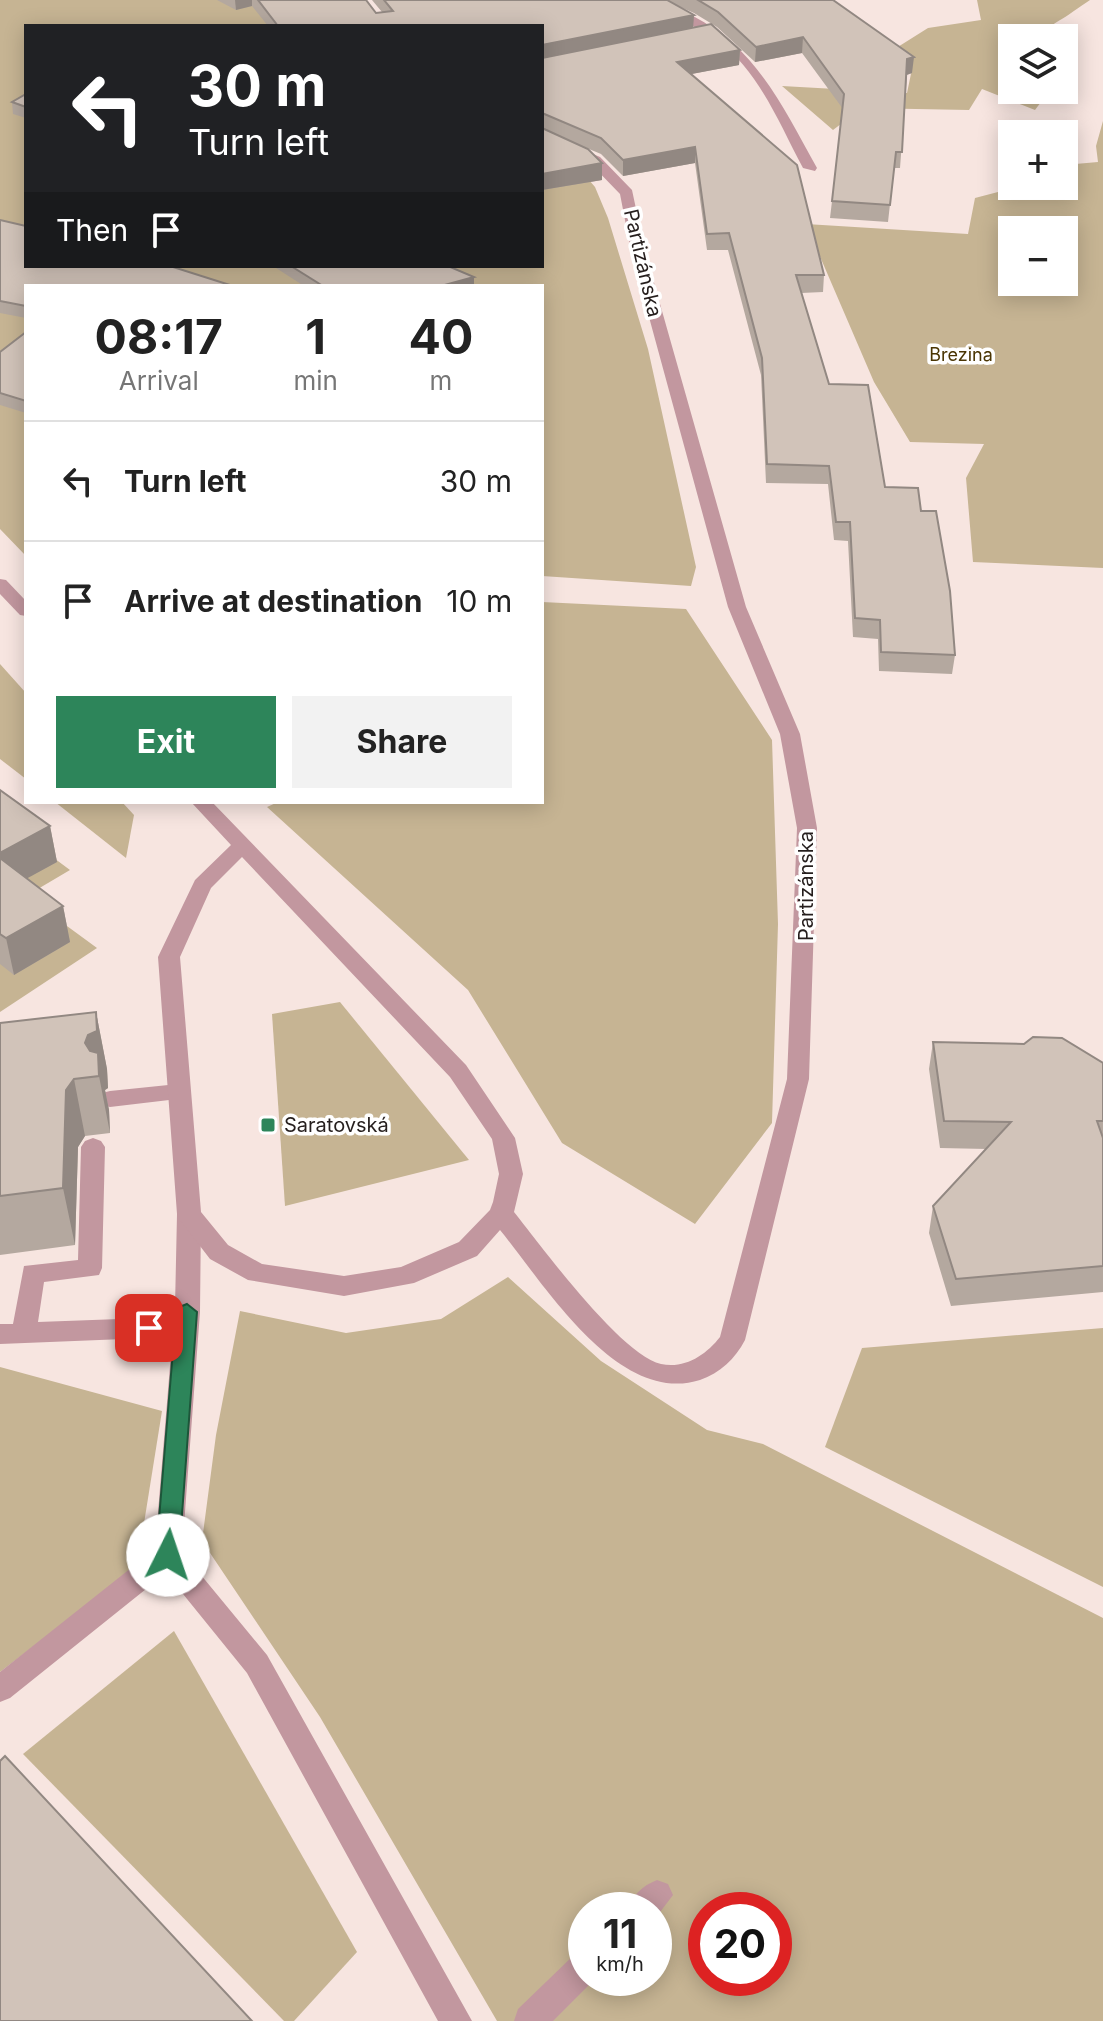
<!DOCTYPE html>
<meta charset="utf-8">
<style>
:root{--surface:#fff;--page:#f2f2f2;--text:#222;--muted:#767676;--line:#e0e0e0;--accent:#2d855a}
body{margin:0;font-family:Inter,sans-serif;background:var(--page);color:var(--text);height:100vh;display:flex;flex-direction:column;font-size:30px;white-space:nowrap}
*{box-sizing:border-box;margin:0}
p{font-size:26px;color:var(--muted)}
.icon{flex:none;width:44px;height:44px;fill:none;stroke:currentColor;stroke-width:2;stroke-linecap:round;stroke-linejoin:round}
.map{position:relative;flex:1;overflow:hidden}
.drawer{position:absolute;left:24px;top:284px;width:520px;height:520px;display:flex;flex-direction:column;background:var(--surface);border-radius:0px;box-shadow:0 4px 20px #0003}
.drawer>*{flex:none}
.hud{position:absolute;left:24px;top:24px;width:520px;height:244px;border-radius:0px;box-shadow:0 4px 20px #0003;background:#202124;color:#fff;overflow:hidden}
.controls{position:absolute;left:998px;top:24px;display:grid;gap:16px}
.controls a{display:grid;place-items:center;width:80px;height:80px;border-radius:0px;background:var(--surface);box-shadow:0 4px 20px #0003;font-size:40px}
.speed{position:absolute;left:568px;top:1892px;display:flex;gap:16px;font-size:40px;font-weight:700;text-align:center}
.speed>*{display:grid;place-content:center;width:104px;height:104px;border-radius:50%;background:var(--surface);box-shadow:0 4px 20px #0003;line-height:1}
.speed small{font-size:20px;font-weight:400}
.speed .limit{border:12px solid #d22;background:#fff;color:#111}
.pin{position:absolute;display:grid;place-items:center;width:68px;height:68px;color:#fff;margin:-34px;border-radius:16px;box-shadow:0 4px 12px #0006}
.me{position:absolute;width:88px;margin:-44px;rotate:4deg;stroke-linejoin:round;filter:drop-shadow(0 0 6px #0008)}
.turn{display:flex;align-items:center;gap:28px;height:168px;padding:0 32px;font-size:36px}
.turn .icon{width:104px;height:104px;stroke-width:2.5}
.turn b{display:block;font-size:56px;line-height:68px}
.then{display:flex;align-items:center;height:76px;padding:0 32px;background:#0003;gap:16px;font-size:30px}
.eta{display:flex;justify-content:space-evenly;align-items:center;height:136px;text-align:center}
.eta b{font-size:48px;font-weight:700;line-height:56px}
.primary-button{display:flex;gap:16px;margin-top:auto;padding:16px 32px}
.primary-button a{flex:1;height:92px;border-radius:0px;background:var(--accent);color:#fff;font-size:32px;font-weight:700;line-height:92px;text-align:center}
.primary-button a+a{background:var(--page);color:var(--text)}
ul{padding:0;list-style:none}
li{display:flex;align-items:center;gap:24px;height:120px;padding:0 32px;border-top:2px solid var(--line)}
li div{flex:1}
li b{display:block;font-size:30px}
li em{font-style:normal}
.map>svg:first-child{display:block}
</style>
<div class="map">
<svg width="1103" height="2021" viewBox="0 0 1103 2021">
<rect width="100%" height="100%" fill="#f7e5e0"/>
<g fill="#c6b493" fill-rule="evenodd">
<polygon points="0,0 341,0 366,26 26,26 26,266 542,266 542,149 577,166 595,187 608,218 648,349 696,567 691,586 542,576 542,286 26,286 26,556 0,529"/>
<path d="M977,0H1090C1068,15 1038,38 1012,38V53L1003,66L1012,72V90H1041L1047,94L1035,110L982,89L969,110L862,108L833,130L782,86L907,93L912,69L893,50L928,28L981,20Z"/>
<path d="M1103,121V568L973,562L966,478L984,444L910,442L874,382L806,224L968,234L975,198L1021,186H1064V165L1098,162L1096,146ZM1012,230H1064V282H1012Z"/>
<polygon points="542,602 686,609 772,740 778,924 772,1123 695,1224 562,1143 468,990 267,807 278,802 542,802"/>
<polygon points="0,664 26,693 26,779 0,759"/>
<polygon points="55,802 122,802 134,815 126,858"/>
<polygon points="0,818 70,870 26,896 97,948 0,1012"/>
<polygon points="340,1002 469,1160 285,1206 272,1014"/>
<path d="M508,1277L601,1361L707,1430L763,1444L1103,1618V2021H497L320,1717L202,1541L216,1435L240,1311L346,1333L441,1319ZM586,1910H654V1978H586ZM706,1910H774V1978H706Z"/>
<polygon points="1103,1328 1103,1587 825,1447 862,1348"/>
<polygon points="0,1367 162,1411 137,1567 0,1672"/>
<polygon points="174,1631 357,1952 294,2021 284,2021 23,1754"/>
</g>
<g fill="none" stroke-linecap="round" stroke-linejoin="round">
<g fill="#c2979f" fill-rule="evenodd">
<polygon points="178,1084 189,1092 186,1098 110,1107 102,1105 99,1099 102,1093 110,1091"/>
<polygon points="93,1138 101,1141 105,1147 102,1268 99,1275 44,1282 38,1322 147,1318 175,1307 177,1214 180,1208 198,1208 201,1214 200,1312 182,1552 267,1655 472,2021 438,2021 247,1673 166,1573 10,1698 0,1702 0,1672 155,1549 173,1329 149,1338 0,1344 0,1324 13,1324 24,1266 78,1260 81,1147 85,1141"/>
<path d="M657,1880L668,1884L673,1895L654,1920V1910H626C633,1895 642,1886 657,1880Z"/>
<polygon points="586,1949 586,1978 596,1978 553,2021 514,2021 518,2009 575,1954"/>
</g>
<g fill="#c2979f" fill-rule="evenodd">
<path d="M646,0C664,0 677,8 693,16C757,49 783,107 817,168L815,171L803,168C779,123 759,71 717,40C695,24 666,17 646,0Z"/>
<path d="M542,132L600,157L632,190L645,251L746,607L800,734L817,828L809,1079L745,1340C735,1359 720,1373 700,1380C618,1406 545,1285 500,1230L477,1256L414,1283L344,1296L248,1280L210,1259L180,1220L177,1214L158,957L195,880L231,845L191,802H212L466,1065L515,1138L523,1174L514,1212C542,1247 621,1355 661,1364C685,1369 706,1355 720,1337L787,1079L797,828L780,734L728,607L631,251L620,194L590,163L542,141ZM242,857L450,1077L492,1139L499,1174L493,1202L490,1210L459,1242L401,1267L344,1276L262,1264L228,1245L201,1212L180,957L211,888Z"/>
<polygon points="0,579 6,580 26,601 26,616 20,615 0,594"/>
</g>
</g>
<g fill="#b4a89f">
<polygon points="217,0 366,0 376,13 382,12 372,0 833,0 912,73 907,75 900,168 894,168 888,222 830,218 843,109 802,53 755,62 717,27 694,13 678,6 693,28 740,50 739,65 691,74 824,275 823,292 801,293 829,384 885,487 921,511 955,655 952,674 879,671 878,639 853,637 848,541 834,540 828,484 766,483 761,375 728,250 707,250 695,163 623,176 601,154 577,144 602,163 602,180 542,190 542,26 268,26 252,6 236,10"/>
<polygon points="26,94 26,118 13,114 12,102"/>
<polygon points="0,220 26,286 26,318 0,313"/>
<polygon points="273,266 448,266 474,277 474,286 304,286"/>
<polygon points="26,332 26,413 0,405 0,352"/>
<polygon points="0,790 50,826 57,862 27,878 63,906 70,942 14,975 0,964"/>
<polygon points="96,1012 107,1069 108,1088 105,1090 109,1110 110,1133 85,1136 78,1147 75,1245 0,1255 0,1023"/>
<polygon points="933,1042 1103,1063 1103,1292 951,1306 929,1233 933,1206 987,1149 940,1148 929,1069"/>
</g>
<g fill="#928882">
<polygon points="235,0 252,0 252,6 236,10"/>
<polygon points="694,15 693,30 542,60 542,45"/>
<polygon points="803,37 802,53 755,62 756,47"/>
<polygon points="740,50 739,65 676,77 677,62"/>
<polygon points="914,57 912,73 906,75 907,59"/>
<polygon points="695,147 695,163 623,176 623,160"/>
<polygon points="602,163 602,180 542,190 542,174"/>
<polygon points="474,277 474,286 441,286"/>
<polygon points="50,826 57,862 4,891 0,871 0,853"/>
<polygon points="63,906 70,942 14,975 6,938"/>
<polygon points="96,1012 107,1069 108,1088 105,1090 109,1110 110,1133 99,1076 85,1043"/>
<polygon points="74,1079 85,1136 78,1147 75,1245 63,1188 66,1090"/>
</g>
<g fill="#d1c3b9" stroke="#928882" stroke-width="2">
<polygon points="258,0 366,0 376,13 393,11 384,0 667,0 694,15 542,45 542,26 278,26"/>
<polygon points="698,0 833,0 914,57 907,59 902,152 896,152 890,205 832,201 844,94 803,37 756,47 718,12"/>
<polygon points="711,24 740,50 677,62 797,165 824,275 796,275 829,384 868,385 885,487 918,488 921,511 936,511 950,591 955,655 881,652 880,620 855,618 850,522 836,522 829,466 767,464 762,358 729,233 707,234 695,147 623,160 601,138 542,113 542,58"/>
<polygon points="26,94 26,107 12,102"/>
<polygon points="542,128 588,149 602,163 542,174"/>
<polygon points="0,220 26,226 26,266 170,266 233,286 26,286 26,306 0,301"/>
<polygon points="291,266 448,266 474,277 441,286 323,286"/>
<polygon points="26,332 26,401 0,393 0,352"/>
<polygon points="0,790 50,826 0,853"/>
<polygon points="0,858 63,906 6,938 0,934"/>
<polygon points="96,1012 97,1031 88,1035 85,1043 90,1051 98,1053 99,1076 74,1079 66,1090 63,1188 0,1196 0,1023"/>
<polygon points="1033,1037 1062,1038 1103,1063 1103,1121 1097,1121 1103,1138 1103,1266 956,1279 933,1206 1011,1122 944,1121 933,1042 1024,1044"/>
<polygon points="5,1756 252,2021 0,2021 0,1761"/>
</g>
<polygon fill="#2d855a" stroke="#1d563a" stroke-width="2" points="187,1304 197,1312 179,1555 176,1562 168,1564 159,1562 156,1555 175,1326 149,1336 139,1328 142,1322"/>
<rect fill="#2d855a" stroke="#fff" stroke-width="3" x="260" y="1117" width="16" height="16" rx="4"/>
<g text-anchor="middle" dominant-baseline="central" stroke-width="7" stroke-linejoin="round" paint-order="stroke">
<g font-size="18" fill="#4a3503" stroke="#fff">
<text x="961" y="354">Brezina</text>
</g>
<g font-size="20" fill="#251e1d" stroke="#fff">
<text transform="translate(643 263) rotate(77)">Partizánska</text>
<text transform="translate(806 886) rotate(-90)">Partizánska</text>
</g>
<g font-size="20" fill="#251e1d" stroke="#fff" text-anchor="start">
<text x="284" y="1125">Saratovská</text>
</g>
</g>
</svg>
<div class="controls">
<a><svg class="icon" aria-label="layers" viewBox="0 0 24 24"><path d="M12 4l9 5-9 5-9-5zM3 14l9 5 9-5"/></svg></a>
<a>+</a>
<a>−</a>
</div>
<div class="speed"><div>11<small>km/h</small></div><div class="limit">20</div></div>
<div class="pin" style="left:149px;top:1328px;background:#d93025"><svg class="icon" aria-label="arrive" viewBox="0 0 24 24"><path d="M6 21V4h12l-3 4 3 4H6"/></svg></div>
<svg class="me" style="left:168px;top:1555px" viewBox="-20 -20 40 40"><circle r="19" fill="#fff"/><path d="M0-13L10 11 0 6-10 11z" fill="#2d855a"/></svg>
<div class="hud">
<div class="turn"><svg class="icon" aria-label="left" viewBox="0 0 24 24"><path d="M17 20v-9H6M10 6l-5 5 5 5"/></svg><div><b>30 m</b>Turn left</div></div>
<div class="then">Then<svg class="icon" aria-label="arrive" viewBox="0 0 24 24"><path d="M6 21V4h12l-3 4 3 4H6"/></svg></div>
</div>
<section class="drawer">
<div class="eta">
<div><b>08:17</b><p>Arrival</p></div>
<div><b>1</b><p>min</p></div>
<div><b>40</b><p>m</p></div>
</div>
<ul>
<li><svg class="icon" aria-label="left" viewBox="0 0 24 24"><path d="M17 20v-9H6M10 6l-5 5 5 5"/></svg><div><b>Turn left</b></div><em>30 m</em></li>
<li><svg class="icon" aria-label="arrive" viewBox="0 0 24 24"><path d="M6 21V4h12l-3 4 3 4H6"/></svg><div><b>Arrive at destination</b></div><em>10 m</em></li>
</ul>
<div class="primary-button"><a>Exit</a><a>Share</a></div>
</section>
</div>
